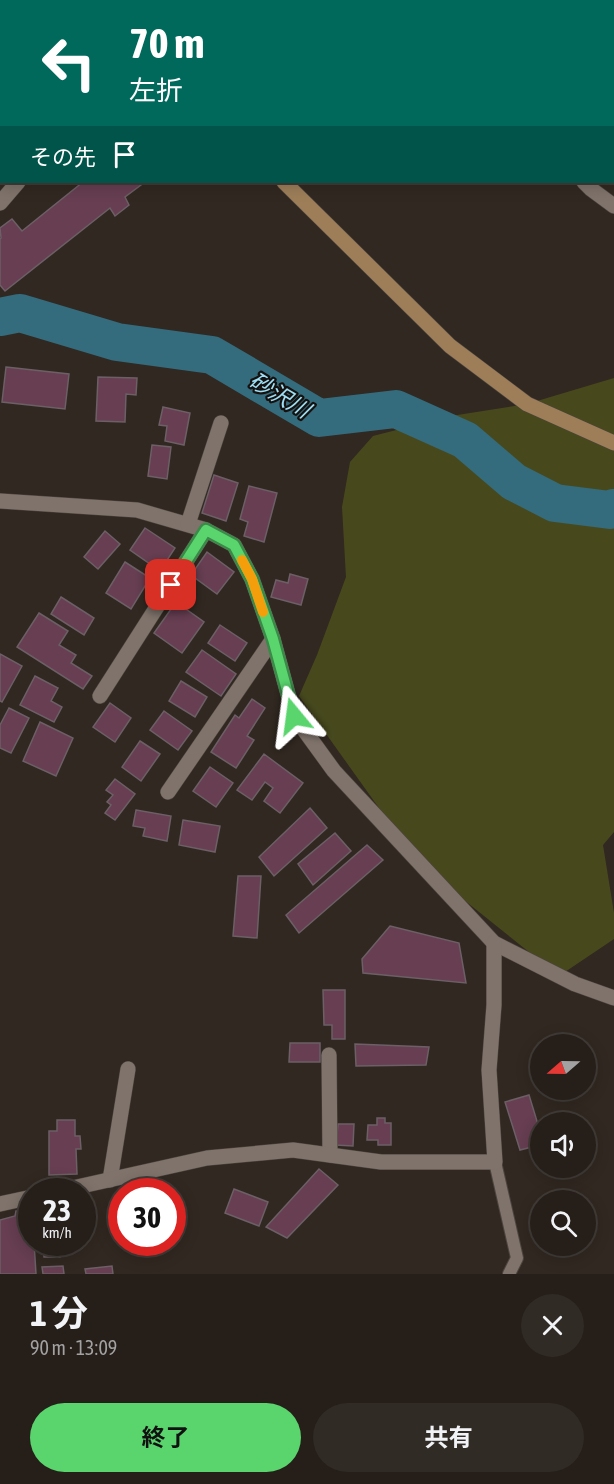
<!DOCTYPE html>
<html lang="ja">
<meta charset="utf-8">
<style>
:root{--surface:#251e19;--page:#312b26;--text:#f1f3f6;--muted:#a3a2a2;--line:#423c38;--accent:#5ad56e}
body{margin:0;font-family:"Asap Condensed","Noto Sans JP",sans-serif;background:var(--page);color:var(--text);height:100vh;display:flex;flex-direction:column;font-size:22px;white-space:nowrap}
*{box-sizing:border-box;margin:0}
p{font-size:20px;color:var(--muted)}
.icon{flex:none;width:33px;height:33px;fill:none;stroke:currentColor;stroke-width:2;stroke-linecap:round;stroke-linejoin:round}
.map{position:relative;height:1274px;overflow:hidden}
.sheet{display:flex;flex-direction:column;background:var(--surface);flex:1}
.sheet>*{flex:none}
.banner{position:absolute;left:0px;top:0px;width:615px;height:183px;box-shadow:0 3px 15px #0003,0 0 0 2px var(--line);background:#00695c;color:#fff;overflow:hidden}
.needle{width:39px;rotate:250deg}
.tools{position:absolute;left:530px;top:1034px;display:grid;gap:12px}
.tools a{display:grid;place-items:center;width:66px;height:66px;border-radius:50%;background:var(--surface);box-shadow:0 3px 15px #0003,0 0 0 2px var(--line);font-size:30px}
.speed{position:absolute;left:18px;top:1178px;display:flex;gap:12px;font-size:30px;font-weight:700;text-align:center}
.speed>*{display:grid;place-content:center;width:78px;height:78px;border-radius:50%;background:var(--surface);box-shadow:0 3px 15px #0003,0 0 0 2px var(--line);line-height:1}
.speed small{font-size:15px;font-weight:400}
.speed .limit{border:9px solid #d22;background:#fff;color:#111}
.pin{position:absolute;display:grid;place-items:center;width:51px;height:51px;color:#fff;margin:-26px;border-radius:12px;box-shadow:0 3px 9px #0006}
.me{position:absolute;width:66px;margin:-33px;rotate:344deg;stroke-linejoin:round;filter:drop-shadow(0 0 4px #0008)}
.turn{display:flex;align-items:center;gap:21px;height:126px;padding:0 30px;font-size:27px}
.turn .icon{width:78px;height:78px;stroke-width:2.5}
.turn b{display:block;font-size:42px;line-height:51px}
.then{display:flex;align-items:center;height:57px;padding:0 30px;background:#0003;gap:12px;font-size:22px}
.round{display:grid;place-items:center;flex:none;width:63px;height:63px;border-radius:32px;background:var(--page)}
.overview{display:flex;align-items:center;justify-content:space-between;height:102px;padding:0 30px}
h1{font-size:36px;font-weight:700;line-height:45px}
.cta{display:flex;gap:12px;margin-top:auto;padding:12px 30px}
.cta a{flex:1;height:69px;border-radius:36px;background:var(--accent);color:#111;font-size:24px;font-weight:700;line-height:69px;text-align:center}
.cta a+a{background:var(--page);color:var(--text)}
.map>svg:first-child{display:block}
</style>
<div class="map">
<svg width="614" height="1274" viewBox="0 0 614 1274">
<rect width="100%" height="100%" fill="#312821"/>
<polygon fill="#47491d" points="614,378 614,832 603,845 614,913 614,939 559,976 419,864 299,696 317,655 346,577 342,507 350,462 373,436 451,416 527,404"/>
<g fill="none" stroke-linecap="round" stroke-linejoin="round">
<polyline stroke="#346c7d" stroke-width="38" points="0,317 20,313 117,342 212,355 319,418 396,409 465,440 514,482 555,503 610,510 614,508"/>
</g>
<g fill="#673e52" stroke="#6c5f65" stroke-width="1.5">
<polygon points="261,0 283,0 284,2 260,2"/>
<polygon points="83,182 145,182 125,197 129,205 115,216 110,208 5,291 0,285 0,239 1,238 0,228 12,219 22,231"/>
<polygon points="6,367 69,374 65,409 2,402"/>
<polygon points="98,377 137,378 136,395 126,394 125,422 96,421"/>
<polygon points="163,407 190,413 184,445 165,441 167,426 159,425"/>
<polygon points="152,445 171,447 167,479 148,476"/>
<polygon points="214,475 238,483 226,521 202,513"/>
<polygon points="249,486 277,493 264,542 244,536 248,522 240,519"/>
<polygon points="145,528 175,548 160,571 130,550"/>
<polygon points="105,531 120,544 98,569 84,557"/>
<polygon points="207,552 234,572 217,594 191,575"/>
<polygon points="125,562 150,578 131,609 106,593"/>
<polygon points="290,574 308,579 301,605 271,597 276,580 288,583"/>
<polygon points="61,597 94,618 84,635 51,614"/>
<polygon points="176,602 204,622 182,653 154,633"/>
<polygon points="39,613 68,631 59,645 76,655 71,663 92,676 83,689 17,647"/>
<polygon points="220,625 247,643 235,661 208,643"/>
<polygon points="202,650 236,674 221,696 186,672"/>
<polygon points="0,654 22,666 2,702 0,701"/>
<polygon points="35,676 58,688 51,701 62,707 54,722 20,705"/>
<polygon points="181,681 207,697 195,717 169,701"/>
<polygon points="252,699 265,708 247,736 254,740 236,768 211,752 235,715 239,718"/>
<polygon points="110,703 131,718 115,742 93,727"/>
<polygon points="9,708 29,718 11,753 0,748 0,725"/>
<polygon points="164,711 192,731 178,750 150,730"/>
<polygon points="40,722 73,738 56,776 23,761"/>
<polygon points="140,741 160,754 141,781 122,767"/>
<polygon points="264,754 303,783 280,813 264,801 273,788 265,782 252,800 237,790"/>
<polygon points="210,767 233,783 216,807 193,791"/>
<polygon points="115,779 135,794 115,820 105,813 111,805 107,802 113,795 106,790"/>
<polygon points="310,808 327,828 274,876 259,857"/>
<polygon points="136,810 171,816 167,841 143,836 145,828 133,826"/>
<polygon points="183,820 220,826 215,852 179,845"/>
<polygon points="335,833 351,851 313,885 298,864"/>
<polygon points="367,845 383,860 299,933 286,915"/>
<polygon points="238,876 261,876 257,938 233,936"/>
<polygon points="390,926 459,943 466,983 363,973 362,959"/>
<polygon points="323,990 345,990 345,1039 332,1039 332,1025 324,1025"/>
<polygon points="290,1043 320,1043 320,1062 289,1062"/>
<polygon points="355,1044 429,1047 426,1065 356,1066"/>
<polygon points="540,1064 540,1089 548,1089 539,1091 531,1067"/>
<polygon points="529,1095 540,1131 540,1145 520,1150 505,1102"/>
<polygon points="377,1118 385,1118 385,1123 391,1123 391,1145 378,1145 378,1140 367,1140 368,1125 377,1125"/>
<polygon points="57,1120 75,1120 75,1136 80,1136 81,1149 76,1149 77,1174 49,1175 49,1131 57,1131"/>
<polygon points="338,1124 354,1124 353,1146 336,1145"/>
<polygon points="319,1169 338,1185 287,1238 266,1227"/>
<polygon points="234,1189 268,1202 259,1226 225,1213"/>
<polygon points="16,1211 31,1211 32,1242 34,1242 36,1274 0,1274 0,1220 15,1216"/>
<polygon points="60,1242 60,1257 44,1257 43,1243"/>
<polygon points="63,1266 64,1274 43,1274 42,1267"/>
<polygon points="112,1266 113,1274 86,1274 85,1269"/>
</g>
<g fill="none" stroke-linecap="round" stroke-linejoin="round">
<g stroke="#4c443f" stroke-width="14">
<polyline id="lane" points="495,1162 517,1258 509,1274"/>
</g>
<g stroke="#4c443f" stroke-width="16">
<g id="street">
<polyline points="344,0 347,2"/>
<polyline points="156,2 156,0"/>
<polyline points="433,2 434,0"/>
<polyline points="584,182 591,189 614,206"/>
<polyline points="0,203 18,182"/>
<polyline points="0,501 137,510 206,530 234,545 252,579 273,639 294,716 334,771 494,943 575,984 614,998"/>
<polyline points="188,524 221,423"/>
<polyline points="100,696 206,530"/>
<polyline points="168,792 273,639"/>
<polyline points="329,1055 330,1155"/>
<polyline points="110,1180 128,1069"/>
<polyline points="59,1191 207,1158 293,1150 381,1162 495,1162 489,1070 494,1005 494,943"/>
<polyline points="0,1204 32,1197"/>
<polyline points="77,1242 77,1243"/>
</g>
</g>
<g stroke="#4c443f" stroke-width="16">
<g id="secondary">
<polyline points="98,0 100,2"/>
<polyline points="284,182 450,346 527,404 614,443"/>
</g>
</g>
<use href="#lane" stroke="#7f736b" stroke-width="12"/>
<use href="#street" stroke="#7f736b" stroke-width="15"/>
<use href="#secondary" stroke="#9d7e59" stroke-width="15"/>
</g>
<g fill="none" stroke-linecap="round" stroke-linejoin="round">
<g stroke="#3a8a48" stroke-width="15">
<polyline id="route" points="171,585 206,530 234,545 252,579 273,639 294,716"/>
</g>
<use href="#route" stroke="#5ad56e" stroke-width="10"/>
<polyline stroke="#f59e0b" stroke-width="10" points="242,560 252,579 263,612"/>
</g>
<g text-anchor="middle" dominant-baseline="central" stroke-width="4.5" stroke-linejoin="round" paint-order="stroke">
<g font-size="22" font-style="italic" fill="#9ce1f7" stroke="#16110e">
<text transform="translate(280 395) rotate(31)">砂沢川</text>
</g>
</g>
</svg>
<div class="tools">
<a><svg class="needle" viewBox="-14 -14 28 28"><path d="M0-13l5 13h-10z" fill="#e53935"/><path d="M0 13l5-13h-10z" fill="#a3a2a2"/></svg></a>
<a><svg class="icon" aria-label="sound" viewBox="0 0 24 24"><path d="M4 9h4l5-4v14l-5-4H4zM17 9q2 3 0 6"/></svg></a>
<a><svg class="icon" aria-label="search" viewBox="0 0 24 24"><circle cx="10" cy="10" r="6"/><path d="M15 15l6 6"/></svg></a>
</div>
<div class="speed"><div>23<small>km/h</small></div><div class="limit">30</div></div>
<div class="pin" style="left:171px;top:585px;background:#d93025"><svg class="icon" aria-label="arrive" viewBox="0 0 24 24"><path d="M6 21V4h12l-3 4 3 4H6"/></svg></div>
<svg class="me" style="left:294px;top:716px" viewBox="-20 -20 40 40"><path d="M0-17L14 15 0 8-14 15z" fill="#5ad56e" stroke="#fff" stroke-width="4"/></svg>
<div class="banner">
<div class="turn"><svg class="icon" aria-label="left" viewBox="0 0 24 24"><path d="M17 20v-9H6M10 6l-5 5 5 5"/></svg><div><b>70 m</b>左折</div></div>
<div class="then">その先<svg class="icon" aria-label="arrive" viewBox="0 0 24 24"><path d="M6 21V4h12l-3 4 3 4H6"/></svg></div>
</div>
</div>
<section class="sheet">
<div class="overview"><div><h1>1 分</h1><p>90 m · 13:09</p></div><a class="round"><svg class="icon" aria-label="close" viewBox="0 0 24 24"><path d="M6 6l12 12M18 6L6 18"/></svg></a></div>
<div class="cta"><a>終了</a><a>共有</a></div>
</section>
